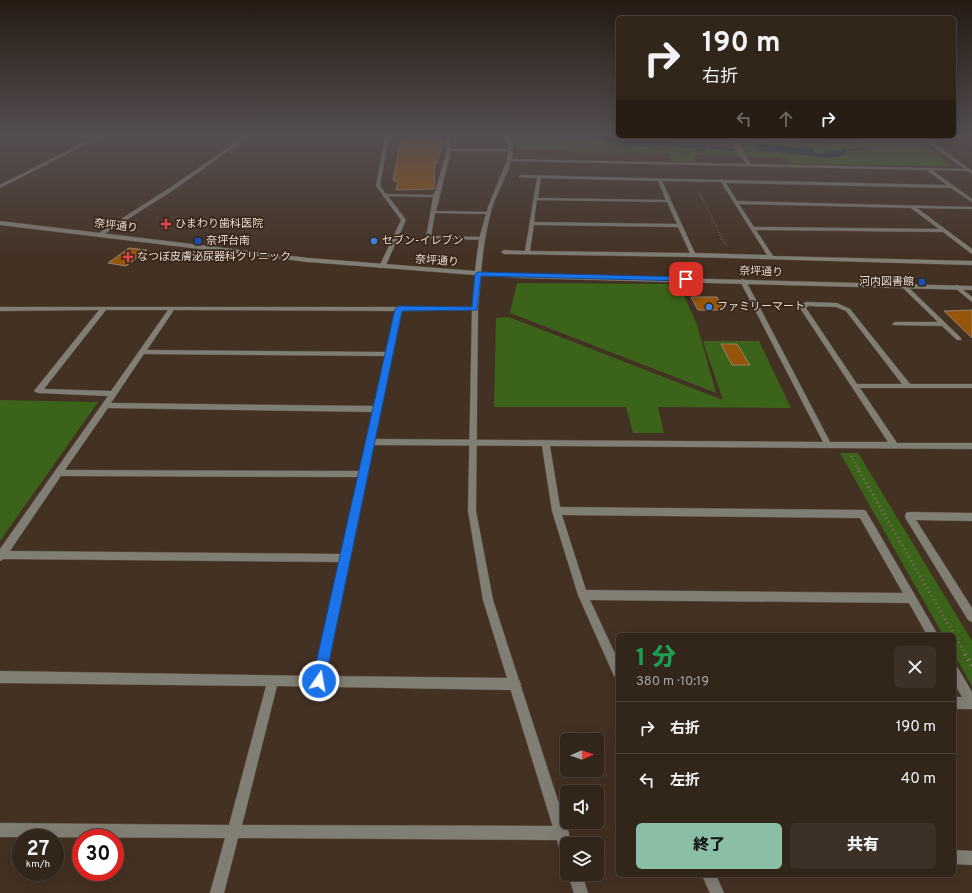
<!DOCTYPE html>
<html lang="ja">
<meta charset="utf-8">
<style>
:root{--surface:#32251a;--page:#3d3127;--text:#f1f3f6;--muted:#a8a5a2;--line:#4d4239;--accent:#8abfa5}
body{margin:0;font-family:Overpass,"Noto Sans JP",sans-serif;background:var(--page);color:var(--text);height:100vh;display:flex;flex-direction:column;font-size:15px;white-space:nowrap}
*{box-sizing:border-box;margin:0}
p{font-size:13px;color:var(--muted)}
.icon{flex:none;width:22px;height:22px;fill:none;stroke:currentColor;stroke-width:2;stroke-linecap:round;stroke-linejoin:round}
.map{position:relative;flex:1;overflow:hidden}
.details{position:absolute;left:616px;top:633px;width:340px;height:244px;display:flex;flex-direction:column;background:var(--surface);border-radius:6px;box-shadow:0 4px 16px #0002,0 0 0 1px var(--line)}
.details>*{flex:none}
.top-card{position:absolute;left:616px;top:16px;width:340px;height:122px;border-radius:6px;box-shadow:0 4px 16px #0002,0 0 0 1px var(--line);background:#32251a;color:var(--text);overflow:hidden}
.needle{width:26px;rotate:88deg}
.buttons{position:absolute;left:560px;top:733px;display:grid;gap:8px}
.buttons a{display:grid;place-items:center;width:44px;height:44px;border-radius:6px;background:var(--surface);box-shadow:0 4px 16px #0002,0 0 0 1px var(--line);font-size:20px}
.speed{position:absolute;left:12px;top:829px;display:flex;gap:8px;font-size:20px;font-weight:700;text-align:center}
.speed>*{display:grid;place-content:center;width:52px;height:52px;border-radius:50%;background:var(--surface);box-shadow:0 4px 16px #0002,0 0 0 1px var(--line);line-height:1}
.speed small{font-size:10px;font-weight:400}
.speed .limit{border:6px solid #d22;background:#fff;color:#111}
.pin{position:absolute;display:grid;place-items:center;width:34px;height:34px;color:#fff;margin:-17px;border-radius:8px;box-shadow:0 2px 6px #0006}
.me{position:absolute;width:44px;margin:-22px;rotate:12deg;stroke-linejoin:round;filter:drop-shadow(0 0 3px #0008)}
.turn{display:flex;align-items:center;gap:14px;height:84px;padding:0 20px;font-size:18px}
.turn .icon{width:52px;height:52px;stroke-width:2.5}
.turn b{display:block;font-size:28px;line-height:34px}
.lanes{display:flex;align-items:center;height:38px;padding:0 20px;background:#0003;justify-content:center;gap:20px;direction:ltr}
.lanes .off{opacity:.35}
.round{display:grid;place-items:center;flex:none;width:42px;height:42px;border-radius:6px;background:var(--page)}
.overview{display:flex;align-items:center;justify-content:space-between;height:68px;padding:0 20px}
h1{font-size:24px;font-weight:800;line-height:30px;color:#1e9e55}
.cta{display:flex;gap:8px;margin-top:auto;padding:8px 20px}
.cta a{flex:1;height:46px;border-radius:6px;background:var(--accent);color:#111;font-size:16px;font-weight:800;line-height:46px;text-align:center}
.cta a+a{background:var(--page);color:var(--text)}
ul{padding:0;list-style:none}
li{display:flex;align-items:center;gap:12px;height:52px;padding:0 20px;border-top:1px solid var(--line)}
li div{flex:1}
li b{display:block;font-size:15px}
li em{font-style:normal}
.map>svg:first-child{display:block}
</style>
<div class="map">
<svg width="972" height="893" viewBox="0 0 972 893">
<rect width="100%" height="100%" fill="#433123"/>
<g fill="#3c631a">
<polygon points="591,135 740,148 736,140 774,136 783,142 855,144 862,142 858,138 918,141 951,166 791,164 784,158 693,155 696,162 672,161 668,153 570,152 568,150 518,149 515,137"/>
<polygon points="517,283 679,284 697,325 716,393 510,313"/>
<polygon points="509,317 723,400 703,341 759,341 791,408 658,407 664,433 633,433 626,407 494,407 496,318"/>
<polygon points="0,400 98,402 0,541"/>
<polygon points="840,453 858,453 972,641 972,686 954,654 954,635 943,635"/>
</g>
<g fill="#002846">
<polygon points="481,135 487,135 495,139 587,136 683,144 706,149 705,151 663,145 639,147 591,138 495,140"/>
<polygon points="759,143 812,149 815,153 827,154 824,150 846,151 842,156 831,158 758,150 754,148"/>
</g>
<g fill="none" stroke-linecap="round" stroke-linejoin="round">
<g fill="#002846" fill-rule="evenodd">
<polygon points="693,145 732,149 733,150 732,151 692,147"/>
<polygon points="873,147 874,149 844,151 843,155 839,156 838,155 841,154 842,150 843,149"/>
<polygon points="764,149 765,151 747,152 746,151 747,150"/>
</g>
</g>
<g fill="#96550b" stroke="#968271">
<polygon points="402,135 442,135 443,141 437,163 435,163 434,189 396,190 398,181 393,181"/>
<polygon points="129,248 147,250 126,266 108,263"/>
<polygon points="691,297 717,297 724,310 698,310"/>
<polygon points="972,310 972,338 944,311"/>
<polygon points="721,344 737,344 750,365 732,365"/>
</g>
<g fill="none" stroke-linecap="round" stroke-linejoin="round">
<g stroke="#604f42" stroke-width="1">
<g id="minor">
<polygon points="99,135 104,135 0,188 0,185"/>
<polygon points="247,135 251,135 172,191 101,236 96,235 168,189"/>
<polygon points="385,135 389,135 380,186 386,194 434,195 447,150 443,135 447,135 451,149 512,149 511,151 451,151 436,211 488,212 490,213 488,214 435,213 431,236 482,237 485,239 484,240 426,238 433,197 388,196 406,220 385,267 380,268 379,267 401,220 376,186"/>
<path d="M701,136L738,138L753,136L738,140H735L751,164L970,169V170L968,171L932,170L972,199V202L951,188L726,183L737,201L972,207V209L917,208L972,249V254L943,232L756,230L773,256L972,261V265L693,257L504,254L501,252L504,250L525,251L537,178L519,177V176L521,175L720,180L722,179L724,180L947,185L926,170L509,161L507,160L509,159L746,164L730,140ZM541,178L658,181L666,200L538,198ZM662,181L721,182L767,255L695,253ZM537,200L667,202L677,224L534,222ZM739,204L911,208L939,229L754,227ZM534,225L678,227L690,253L530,251Z"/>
<polygon points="861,136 887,136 888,137 886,138"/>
<path d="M743,279L746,281L830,442H888L800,308L804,303L806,302L837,303L850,309L910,384H972V388H860L897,443H972V449L550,446L560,507L863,510L866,511L938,635H927L909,603L590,600L618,660V678L614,676L578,595L552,511L542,446L374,445L326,676L515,678L519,680L521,684L519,688L515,690L277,686L242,825L562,826L567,828L569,833L567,838L562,840L238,838L224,893H210L225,838L0,837V823L229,825L266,686L0,683V671L315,676L340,562L4,559L0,561V549L108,396L38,393L34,391L99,310L0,311V307H475L478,309L477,310L402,311L375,439L823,442L740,281ZM808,306L836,307L846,311L902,384H857L806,308ZM106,310H168L111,391L44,389ZM174,310L396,311L386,352L147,350ZM144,354L385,356L374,406L111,403ZM108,408L373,412L360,471L65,470ZM61,476L359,477L342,554L10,551ZM562,515L860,518L903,593L586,590Z"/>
<polygon points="904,284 906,285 961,338 961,340 957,340 942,326 893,325 892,324 895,322 938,322 902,287 901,286"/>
<polygon points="957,285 972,297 972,302 955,288 955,286"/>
<polygon points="909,512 972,513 972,521 916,520 972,608 972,622 968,620 906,519 905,516 906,513"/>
<polygon points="954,666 958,668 972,692 972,709 954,709 954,697 962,697 954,683"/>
<polygon points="954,850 972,851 972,865 954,864"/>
<polygon points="702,875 716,875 724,893 710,893"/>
</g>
</g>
<g stroke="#604f42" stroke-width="1">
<g id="tertiary">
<path d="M504,135H508C511,140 513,144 513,149C512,170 498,188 492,208C486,229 483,250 481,272L521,274L972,286V290L521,278L481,275L478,309L476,511L493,600L572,844H567V857L562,855L560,850L483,600L468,511L472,309L475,275L308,262L0,225V221L308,258L475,271L479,239L488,207L507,160L509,144Z"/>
<polygon points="919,136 923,136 972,171 972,174"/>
<polygon points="568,874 582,874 588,893 574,893"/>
</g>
</g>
<g stroke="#857569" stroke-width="1.5" stroke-dasharray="0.5 1.5" stroke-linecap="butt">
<polyline points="473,135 476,137 475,141"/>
<polyline points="895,138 914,139"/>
<polyline points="759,141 809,147 814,149 821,158"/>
<polyline points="519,142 566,142 586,140 634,149 658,146 726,150"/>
<polyline points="537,143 561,146 607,144"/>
<polyline points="893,143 919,146"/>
<polyline points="858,146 871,150 899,150 894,144"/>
<polyline points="810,147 825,146 848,149"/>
<polyline points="652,148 665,149 674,154"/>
<polyline points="752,150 760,152"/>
<polyline points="571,152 577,150 580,145"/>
<polyline points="752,152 793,155"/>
<polyline points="842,157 847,156 848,149 862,144"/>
<polyline points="698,190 713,220"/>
</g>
<polyline stroke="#857569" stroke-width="2" stroke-dasharray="0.5 2" stroke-linecap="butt" points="712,219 726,246"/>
<polyline stroke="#857569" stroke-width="2.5" stroke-dasharray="1 2.5" stroke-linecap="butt" points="851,456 860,472"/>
<polyline stroke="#857569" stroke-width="3" stroke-dasharray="1 3.5" stroke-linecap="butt" points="859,471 966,655"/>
<polyline stroke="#857569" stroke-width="4" stroke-dasharray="1.5 4.5" stroke-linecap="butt" points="965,654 972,666"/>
<use href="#minor" fill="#817e74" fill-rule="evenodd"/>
<use href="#tertiary" fill="#817e74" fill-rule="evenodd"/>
</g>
<linearGradient id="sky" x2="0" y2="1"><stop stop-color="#251b13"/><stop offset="0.52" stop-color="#554e50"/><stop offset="1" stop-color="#554e50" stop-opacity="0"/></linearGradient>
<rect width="972" height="260" fill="url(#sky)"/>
<polygon fill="#1a73e8" stroke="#114b97" points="478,272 686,277 689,279 686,281 481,276 477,310 402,311 325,681 323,686 319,688 314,686 312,681 395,309 399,306 472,307 475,274"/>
<g fill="#e0444e" stroke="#382719" stroke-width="1.5">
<path d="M164 218h4v4h4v4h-4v4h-4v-4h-4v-4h4z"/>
<path d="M126 251h4v4h4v4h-4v4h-4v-4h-4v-4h4z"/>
</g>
<g fill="#1a4fb4" stroke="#382719" stroke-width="1.5">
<rect x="194" y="237" width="8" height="8" rx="2"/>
<rect x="918" y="278" width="8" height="8" rx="2"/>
</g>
<g fill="#3f7fe0" stroke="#382719" stroke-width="1.5">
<circle cx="374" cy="241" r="4"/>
<circle cx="709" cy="307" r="4"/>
</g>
<g text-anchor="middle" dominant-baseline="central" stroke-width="3.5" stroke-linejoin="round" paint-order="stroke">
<g font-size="11" fill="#e6dad1" stroke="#382719" text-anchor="start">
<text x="175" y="224">ひまわり歯科医院</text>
<text x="206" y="241">奈坪台南</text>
<text x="382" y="241">セブン-イレブン</text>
<text x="137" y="257">なつぼ皮膚泌尿器科クリニック</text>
<text x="914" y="282" text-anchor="end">河内図書館</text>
<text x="717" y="307">ファミリーマート</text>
</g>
<g font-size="11" fill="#e6dad1" stroke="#382719">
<text transform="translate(116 226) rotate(7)">奈坪通り</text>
<text transform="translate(437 261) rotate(4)">奈坪通り</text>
<text transform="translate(761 272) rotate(2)">奈坪通り</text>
</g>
</g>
</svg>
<div class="buttons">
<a><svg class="needle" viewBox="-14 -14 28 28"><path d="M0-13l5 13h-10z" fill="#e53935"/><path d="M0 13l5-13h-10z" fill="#a8a5a2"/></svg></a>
<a><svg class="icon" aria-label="sound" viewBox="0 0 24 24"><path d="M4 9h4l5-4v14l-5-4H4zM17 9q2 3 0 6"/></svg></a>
<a><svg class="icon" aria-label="layers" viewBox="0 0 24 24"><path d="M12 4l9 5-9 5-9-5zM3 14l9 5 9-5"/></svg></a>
</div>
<div class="speed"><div>27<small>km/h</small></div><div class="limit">30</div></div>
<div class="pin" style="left:686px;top:279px;background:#d93025"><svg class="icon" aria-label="arrive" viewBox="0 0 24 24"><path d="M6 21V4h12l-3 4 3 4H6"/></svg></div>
<svg class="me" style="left:319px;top:681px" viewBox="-20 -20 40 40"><circle r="17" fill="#1a73e8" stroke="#fff" stroke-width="3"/><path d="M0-11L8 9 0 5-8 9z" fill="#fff"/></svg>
<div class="top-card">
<div class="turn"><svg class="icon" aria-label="right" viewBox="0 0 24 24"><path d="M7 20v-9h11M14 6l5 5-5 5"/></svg><div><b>190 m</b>右折</div></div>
<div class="lanes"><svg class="icon off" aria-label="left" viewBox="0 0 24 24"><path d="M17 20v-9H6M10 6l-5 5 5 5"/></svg><svg class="icon off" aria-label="ahead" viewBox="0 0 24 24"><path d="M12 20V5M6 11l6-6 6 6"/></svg><svg class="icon" aria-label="right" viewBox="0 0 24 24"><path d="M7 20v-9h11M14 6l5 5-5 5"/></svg></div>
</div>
<section class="details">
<div class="overview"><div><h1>1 分</h1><p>380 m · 10:19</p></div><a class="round"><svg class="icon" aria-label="close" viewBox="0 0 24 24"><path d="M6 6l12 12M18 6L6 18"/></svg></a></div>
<ul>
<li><svg class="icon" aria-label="right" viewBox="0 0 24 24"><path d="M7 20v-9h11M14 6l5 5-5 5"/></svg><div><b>右折</b></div><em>190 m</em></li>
<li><svg class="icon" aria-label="left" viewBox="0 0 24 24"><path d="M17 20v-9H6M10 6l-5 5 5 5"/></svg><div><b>左折</b></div><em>40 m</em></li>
</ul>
<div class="cta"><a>終了</a><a>共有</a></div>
</section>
</div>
